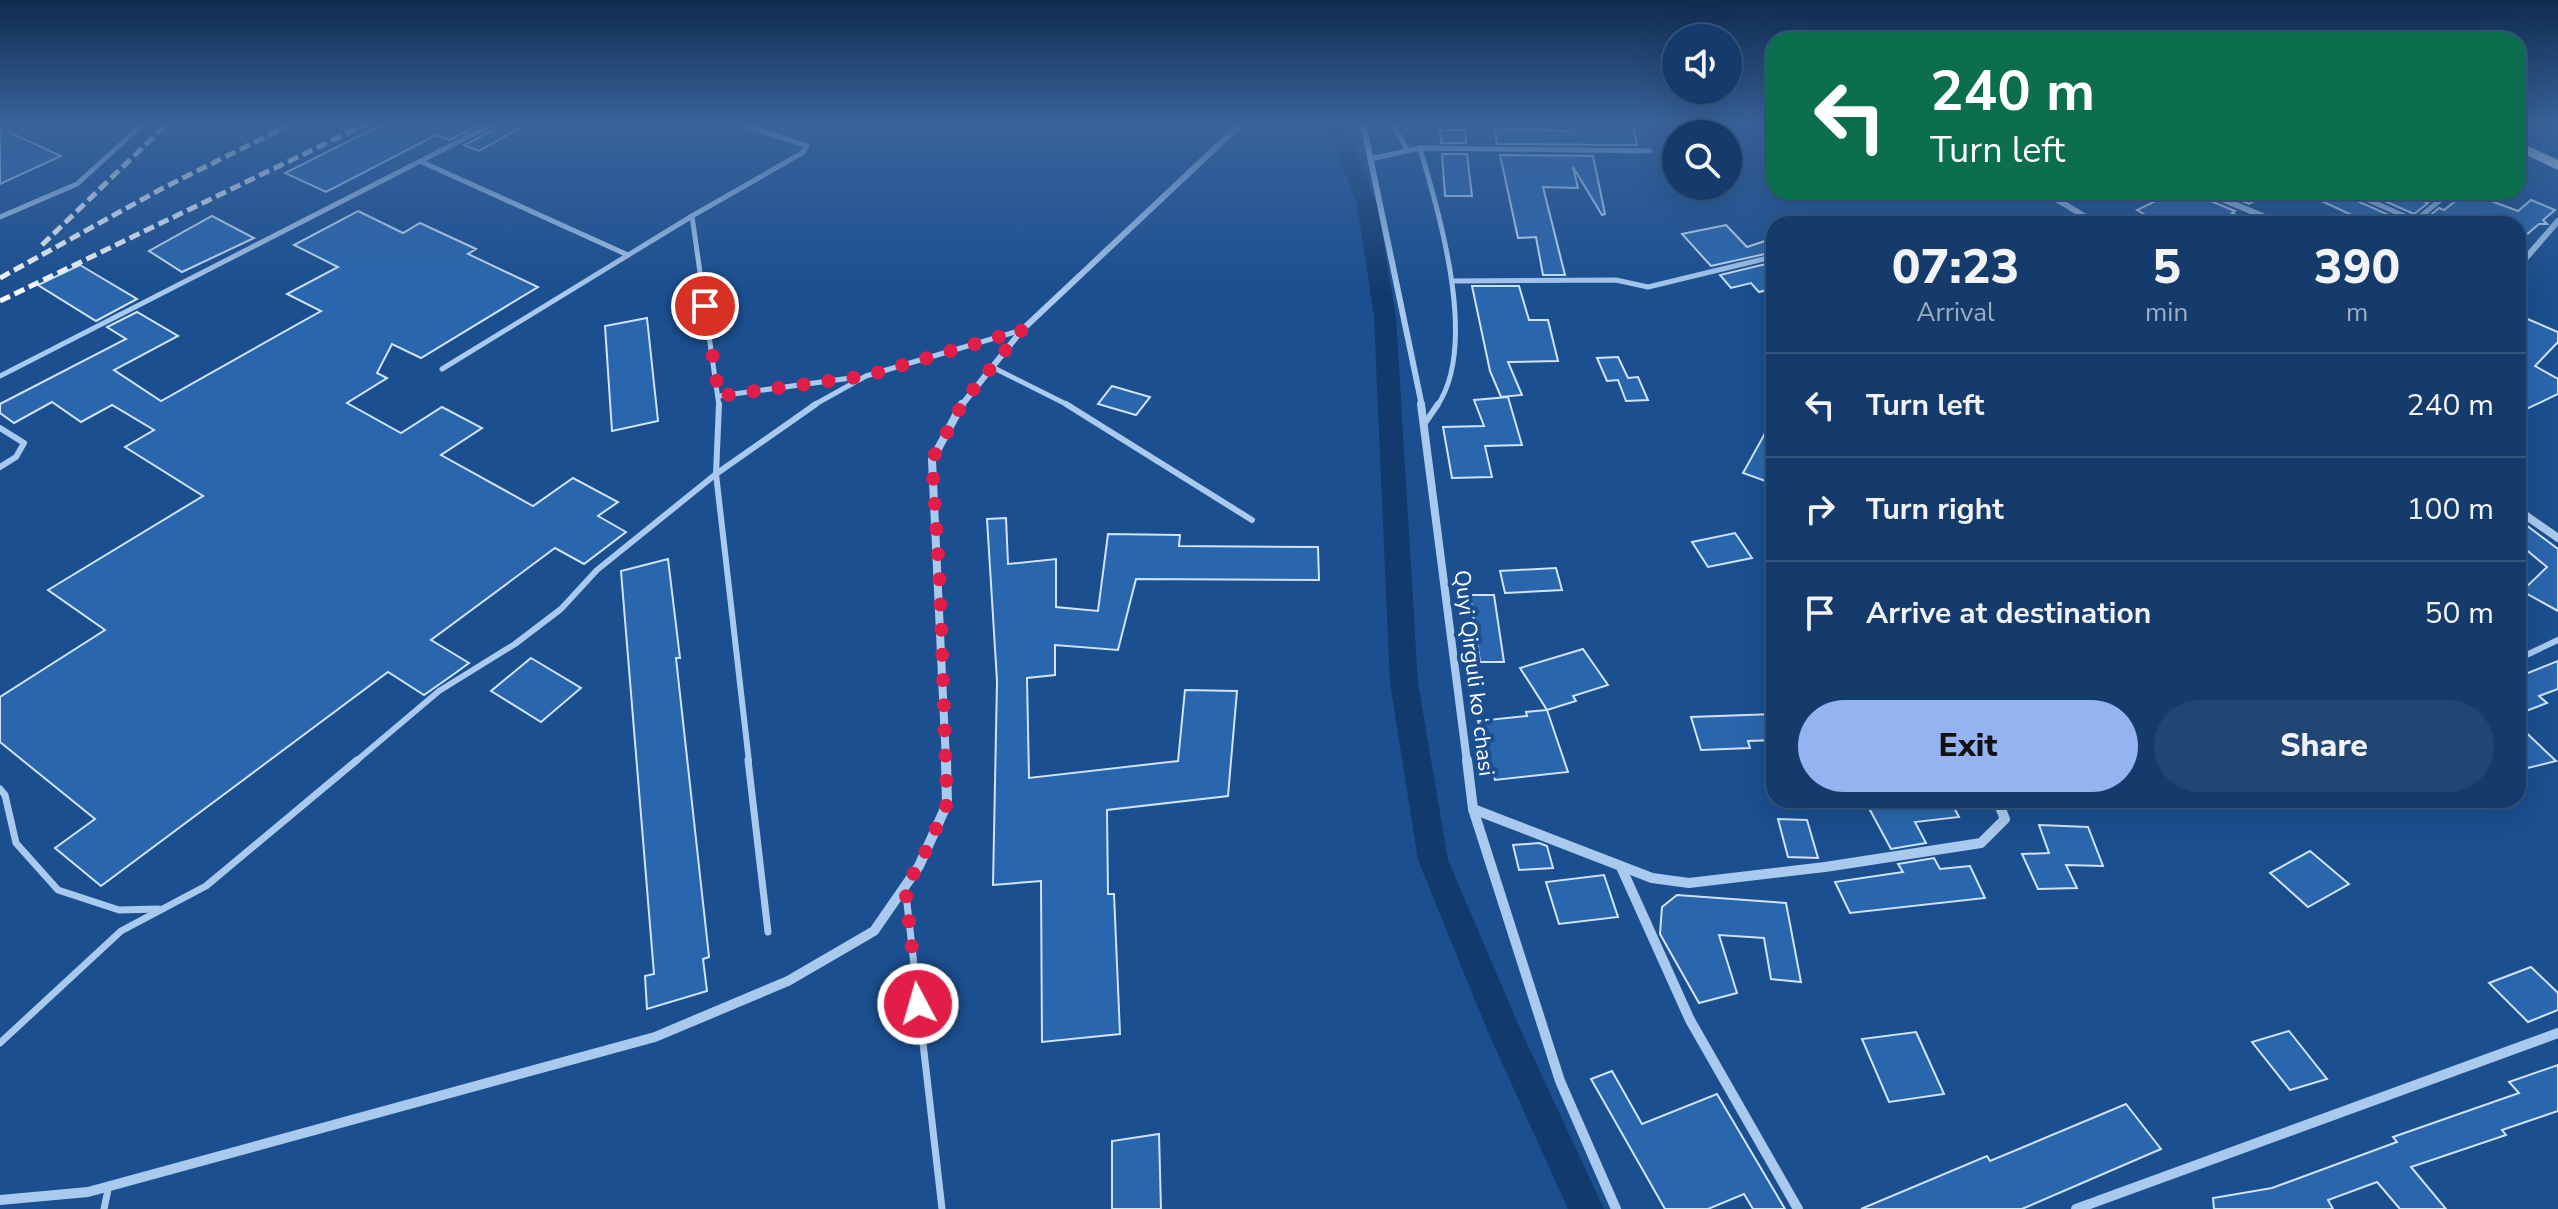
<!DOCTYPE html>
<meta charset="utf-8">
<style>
:root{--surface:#143b6b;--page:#214673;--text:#f1f3f6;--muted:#9dadc1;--line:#33557e;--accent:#95b2f1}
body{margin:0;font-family:"Nunito Sans",sans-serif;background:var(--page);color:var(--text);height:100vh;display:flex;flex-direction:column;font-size:30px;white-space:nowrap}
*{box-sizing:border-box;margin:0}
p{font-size:26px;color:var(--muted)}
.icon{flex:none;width:44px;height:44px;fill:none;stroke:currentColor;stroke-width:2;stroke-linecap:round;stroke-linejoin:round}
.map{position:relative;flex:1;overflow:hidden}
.sheet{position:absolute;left:1766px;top:216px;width:760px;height:592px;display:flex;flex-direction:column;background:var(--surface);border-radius:24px;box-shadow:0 8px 32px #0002,0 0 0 2px var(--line)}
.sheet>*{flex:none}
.guide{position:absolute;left:1766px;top:32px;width:760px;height:168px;border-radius:24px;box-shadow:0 8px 32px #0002,0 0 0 2px var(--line);background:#0b6e4f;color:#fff;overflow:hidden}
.buttons{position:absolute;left:1662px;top:24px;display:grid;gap:16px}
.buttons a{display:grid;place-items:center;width:80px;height:80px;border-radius:50%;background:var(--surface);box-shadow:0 8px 32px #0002,0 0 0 2px var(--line);font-size:40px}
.pin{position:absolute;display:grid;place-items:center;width:68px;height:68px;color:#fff;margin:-34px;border:4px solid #fff;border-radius:50%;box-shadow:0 2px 8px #0007}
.me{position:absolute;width:88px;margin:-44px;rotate:354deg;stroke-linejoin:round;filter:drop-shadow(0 0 6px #0008)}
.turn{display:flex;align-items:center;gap:28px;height:168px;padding:0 32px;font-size:36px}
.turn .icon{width:104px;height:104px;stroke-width:2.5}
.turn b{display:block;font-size:56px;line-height:68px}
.eta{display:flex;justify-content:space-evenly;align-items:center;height:136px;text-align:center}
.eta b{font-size:48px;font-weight:800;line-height:56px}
.action{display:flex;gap:16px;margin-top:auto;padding:16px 32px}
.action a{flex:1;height:92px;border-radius:48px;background:var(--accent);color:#111;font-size:32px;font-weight:800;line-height:92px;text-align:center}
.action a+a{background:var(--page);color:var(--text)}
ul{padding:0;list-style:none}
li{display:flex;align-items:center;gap:24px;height:104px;padding:0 32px;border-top:2px solid var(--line)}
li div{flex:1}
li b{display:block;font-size:30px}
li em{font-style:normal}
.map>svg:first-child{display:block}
</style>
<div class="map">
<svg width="2558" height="1209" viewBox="0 0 2558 1209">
<rect width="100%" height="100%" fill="#1b4f8f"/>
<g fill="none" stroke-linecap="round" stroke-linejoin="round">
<polygon fill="#123a6d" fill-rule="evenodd" points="1326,123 1344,123 1377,204 1396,317 1418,683 1448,860 1518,1024 1604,1209 1568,1209 1488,1032 1418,860 1390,683 1374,317 1357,204"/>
</g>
<g fill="#2a66ad" stroke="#cfe3fa" stroke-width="2">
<polygon points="385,123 482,123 450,140 436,135 326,192 285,173"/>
<polygon points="500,123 529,123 479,151 464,145 498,128"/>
<polygon points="1568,123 1632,123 1637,145 1497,144 1494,128 1569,131"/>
<polygon points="0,128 61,156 0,184"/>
<polygon points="1440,130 1465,130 1466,143 1441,143"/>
<polygon points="1442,154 1467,154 1472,196 1445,196"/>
<polygon points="1500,155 1593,156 1605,214 1602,215 1573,167 1578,188 1543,187 1565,275 1543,275 1536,237 1518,238"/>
<polygon points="2174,192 2199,192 2203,198 2235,211 2232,213 2254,224 2161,224 2137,210"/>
<polygon points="2221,192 2269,192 2249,204"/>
<polygon points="2302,192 2345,192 2348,197 2409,224 2393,224 2381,218 2371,224"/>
<polygon points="2364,192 2405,192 2428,203 2414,214"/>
<polygon points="2467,192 2518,211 2531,200 2555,210 2543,220 2547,224 2539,224 2518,242 2518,224 2428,224 2426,219 2439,208 2444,210"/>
<polygon points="358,211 403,233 420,223 476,249 468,254 538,287 421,358 392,344 377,373 387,378 347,403 401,433 442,407 482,428 441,455 533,506 573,478 618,502 598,516 626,532 584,564 555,548 431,640 469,663 454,674 424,695 388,672 101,886 55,848 95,819 0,742 0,697 105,630 48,590 203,496 125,447 154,430 112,405 81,422 52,402 14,423 0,413 0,404 126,339 107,327 137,312 178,336 114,370 161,401 321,311 287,294 338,267 294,245"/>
<polygon points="212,216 254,238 182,272 149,251"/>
<polygon points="1726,225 1747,247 1774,238 1774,252 1711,266 1682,234"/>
<polygon points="1774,262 1774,288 1759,292 1751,283 1731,288 1720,275"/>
<polygon points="80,265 137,299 96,321 38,285"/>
<polygon points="1472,286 1519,286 1529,320 1548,320 1558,361 1508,362 1522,395 1501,397 1490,371"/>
<polygon points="2518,315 2558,332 2558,342 2535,366 2558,379 2558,394 2518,413"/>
<polygon points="647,318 658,421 612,431 605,326"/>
<polygon points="1618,357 1628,378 1638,377 1648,400 1626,401 1618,380 1607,381 1597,358"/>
<polygon points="1112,386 1150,397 1136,415 1098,404"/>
<polygon points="1508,397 1522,445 1485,446 1492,477 1452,478 1443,427 1484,426 1474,400"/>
<polygon points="1774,417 1774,484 1743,473"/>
<polygon points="1006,518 1008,564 1056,559 1056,607 1098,611 1108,534 1180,535 1179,546 1318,547 1319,580 1136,579 1118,650 1055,645 1055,675 1027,678 1029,778 1178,761 1185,690 1237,691 1228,796 1107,810 1108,894 1114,894 1120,1034 1042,1042 1041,881 993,885 997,681 987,519"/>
<polygon points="2518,519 2558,549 2558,611 2522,591 2547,567 2518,543"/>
<polygon points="1735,533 1752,558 1708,567 1692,542"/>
<polygon points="668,559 680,658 676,658 709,957 703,959 707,991 647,1009 645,976 654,974 621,571"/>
<polygon points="1556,568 1562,590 1505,593 1500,571"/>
<polygon points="1470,595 1494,595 1504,662 1480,662"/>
<polygon points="1583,649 1608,685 1573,696 1576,701 1547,710 1568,772 1495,780 1478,721 1527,716 1526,712 1547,710 1520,668"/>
<polygon points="531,658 581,688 541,722 491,691"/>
<polygon points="2558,661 2558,689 2539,696 2547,703 2518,714 2518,677"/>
<polygon points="1774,714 1774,740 1748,741 1750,748 1701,750 1691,717"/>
<polygon points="2518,725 2556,761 2528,768 2518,758"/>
<polygon points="1887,800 1950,800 1959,817 1915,822 1926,843 1891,849 1870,810"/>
<polygon points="1778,819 1807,820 1818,858 1788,857"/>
<polygon points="2039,825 2088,827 2103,866 2066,865 2077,888 2038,889 2022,854 2049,853"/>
<polygon points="1539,843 1547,846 1553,868 1519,870 1513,845"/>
<polygon points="2310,851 2349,884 2308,907 2270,873"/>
<polygon points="1934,858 1940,869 1970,866 1985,898 1850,913 1835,882 1903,872 1898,864"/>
<polygon points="1604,875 1618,917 1559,924 1546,882"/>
<polygon points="1677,895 1786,903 1801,982 1771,979 1764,938 1719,935 1737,993 1699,1003 1660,934 1662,907"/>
<polygon points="2531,967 2558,993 2558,1010 2528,1022 2489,983"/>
<polygon points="2289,1031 2327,1079 2290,1090 2252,1042"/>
<polygon points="1916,1032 1944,1094 1889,1102 1862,1039"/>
<polygon points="2558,1065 2558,1111 2502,1130 2506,1135 2411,1167 2446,1209 2400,1209 2377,1182 2328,1200 2333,1209 2214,1209 2213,1198 2272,1188 2397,1142 2393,1137 2519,1093 2509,1082"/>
<polygon points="1612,1071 1642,1124 1717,1094 1785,1209 1753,1209 1744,1194 1708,1209 1665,1209 1591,1079"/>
<polygon points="2126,1104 2161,1149 2022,1209 1861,1209 1987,1156 1990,1161"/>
<polygon points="1159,1134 1161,1209 1112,1209 1112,1141"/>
</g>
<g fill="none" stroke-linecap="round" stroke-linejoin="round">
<g stroke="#a9c9ee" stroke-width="5">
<polyline points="124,123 142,125"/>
<polyline points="1392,123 1408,151"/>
<path d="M1420,148C1439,214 1479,345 1437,406"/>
<polyline points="1370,159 1420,148 1650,151"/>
<polyline points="422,162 628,255"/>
<polyline points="2350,192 2423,224"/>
<polyline points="692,216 719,406"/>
<polyline points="0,217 77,184 144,123"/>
<polyline points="2415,221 2450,192"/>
<polyline points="2077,224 2093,222"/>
<polyline points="1452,281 1616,280 1648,287 1772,257"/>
<polyline points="992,367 1070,406"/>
<polyline points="442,369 692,216 802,153 807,146 738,123"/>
<polyline points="0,376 495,123"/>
<polyline points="719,396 858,377"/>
<polyline points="812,406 866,376 1022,330"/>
</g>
<g stroke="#a9c9ee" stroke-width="6">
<polyline points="719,404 716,474 749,762"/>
<polyline points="1066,404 1252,520"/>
<polyline points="1425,423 1438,404"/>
<polyline points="0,428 24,443 16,457 0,467"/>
<polyline points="2518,659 2558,640"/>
<polyline points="355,762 439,691 515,644 561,609 597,570 716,474 816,404"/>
</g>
<g stroke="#a9c9ee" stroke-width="7">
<polyline points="748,760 768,932"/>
<polyline points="0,789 5,795 16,843 58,890 119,910 158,909"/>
<polyline points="905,886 942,1209"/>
<polyline points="0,1043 121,931 206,886 357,760"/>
<polyline points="104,1209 109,1185"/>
</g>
<g stroke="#a9c9ee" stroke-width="6">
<polyline points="1363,123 1422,406"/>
<polyline points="2045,192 2097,224"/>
<polyline points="2205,192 2282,224"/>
<polyline points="2518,267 2558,221"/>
<polyline points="961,406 1022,330 1242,123"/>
</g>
<g stroke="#a9c9ee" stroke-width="8">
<polyline points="1421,404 1467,762"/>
<polyline points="2518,510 2558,538"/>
<polyline points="946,762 932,460 962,404"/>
</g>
<g stroke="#a9c9ee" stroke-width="10">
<polyline points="1467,760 1473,809 1560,1081 1616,1209"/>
<polyline points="1473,809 1652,878 1689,883 1825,867 1981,843 2005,819 1997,800"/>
<polyline points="1621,867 1690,1020 1798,1209"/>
<polyline points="0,1200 88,1192 655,1037 788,981 874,931 919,866 947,804 946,760"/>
<polyline points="2076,1209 2558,1033"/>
</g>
<polygon fill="#f0f6ff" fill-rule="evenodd" points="2518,141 2558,160 2558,170 2518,151"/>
<g stroke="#fff" stroke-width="5" stroke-dasharray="11 5" stroke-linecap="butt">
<polyline points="42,245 168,123"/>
<polyline points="0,278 163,188 293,123"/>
<polyline points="0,301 368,123"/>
</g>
</g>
<linearGradient id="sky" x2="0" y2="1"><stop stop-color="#0f2b4f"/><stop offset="0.42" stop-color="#39639b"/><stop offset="1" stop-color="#39639b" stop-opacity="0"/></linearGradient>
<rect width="2558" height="293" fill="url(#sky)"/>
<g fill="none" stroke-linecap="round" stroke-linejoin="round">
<polyline stroke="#e11d48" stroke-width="14" stroke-dasharray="0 25.2" points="705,306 719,396 866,376 1022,330 964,401 932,460 940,588 947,804 919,866 905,886 918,1004"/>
</g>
<g text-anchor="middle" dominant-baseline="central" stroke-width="8" stroke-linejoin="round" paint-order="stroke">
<g font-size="22" fill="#fff" stroke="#1b4f8f">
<text transform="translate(1474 673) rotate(83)">Quyi Qirguli koʻchasi</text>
</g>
</g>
</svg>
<div class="buttons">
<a><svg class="icon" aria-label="sound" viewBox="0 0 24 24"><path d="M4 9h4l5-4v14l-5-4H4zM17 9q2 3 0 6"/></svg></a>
<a><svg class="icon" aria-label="search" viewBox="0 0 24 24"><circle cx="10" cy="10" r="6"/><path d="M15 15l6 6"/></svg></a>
</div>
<div class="pin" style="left:705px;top:306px;background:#d93025"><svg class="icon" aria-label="arrive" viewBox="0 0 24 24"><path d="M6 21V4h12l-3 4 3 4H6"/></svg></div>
<svg class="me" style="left:918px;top:1004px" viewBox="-20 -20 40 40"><circle r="17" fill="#e11d48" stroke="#fff" stroke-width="3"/><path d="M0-11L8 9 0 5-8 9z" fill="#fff"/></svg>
<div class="guide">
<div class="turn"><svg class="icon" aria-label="left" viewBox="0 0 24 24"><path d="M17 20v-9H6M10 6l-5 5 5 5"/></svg><div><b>240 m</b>Turn left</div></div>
</div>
<section class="sheet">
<div class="eta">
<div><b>07:23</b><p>Arrival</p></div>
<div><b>5</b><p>min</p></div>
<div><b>390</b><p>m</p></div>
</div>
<ul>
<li><svg class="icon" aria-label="left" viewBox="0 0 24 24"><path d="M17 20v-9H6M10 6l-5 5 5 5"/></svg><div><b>Turn left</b></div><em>240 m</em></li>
<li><svg class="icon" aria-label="right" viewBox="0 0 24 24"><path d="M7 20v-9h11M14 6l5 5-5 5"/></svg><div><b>Turn right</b></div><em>100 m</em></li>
<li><svg class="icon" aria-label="arrive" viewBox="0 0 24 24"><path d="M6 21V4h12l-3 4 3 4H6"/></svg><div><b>Arrive at destination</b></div><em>50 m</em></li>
</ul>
<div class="action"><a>Exit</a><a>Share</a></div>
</section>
</div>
